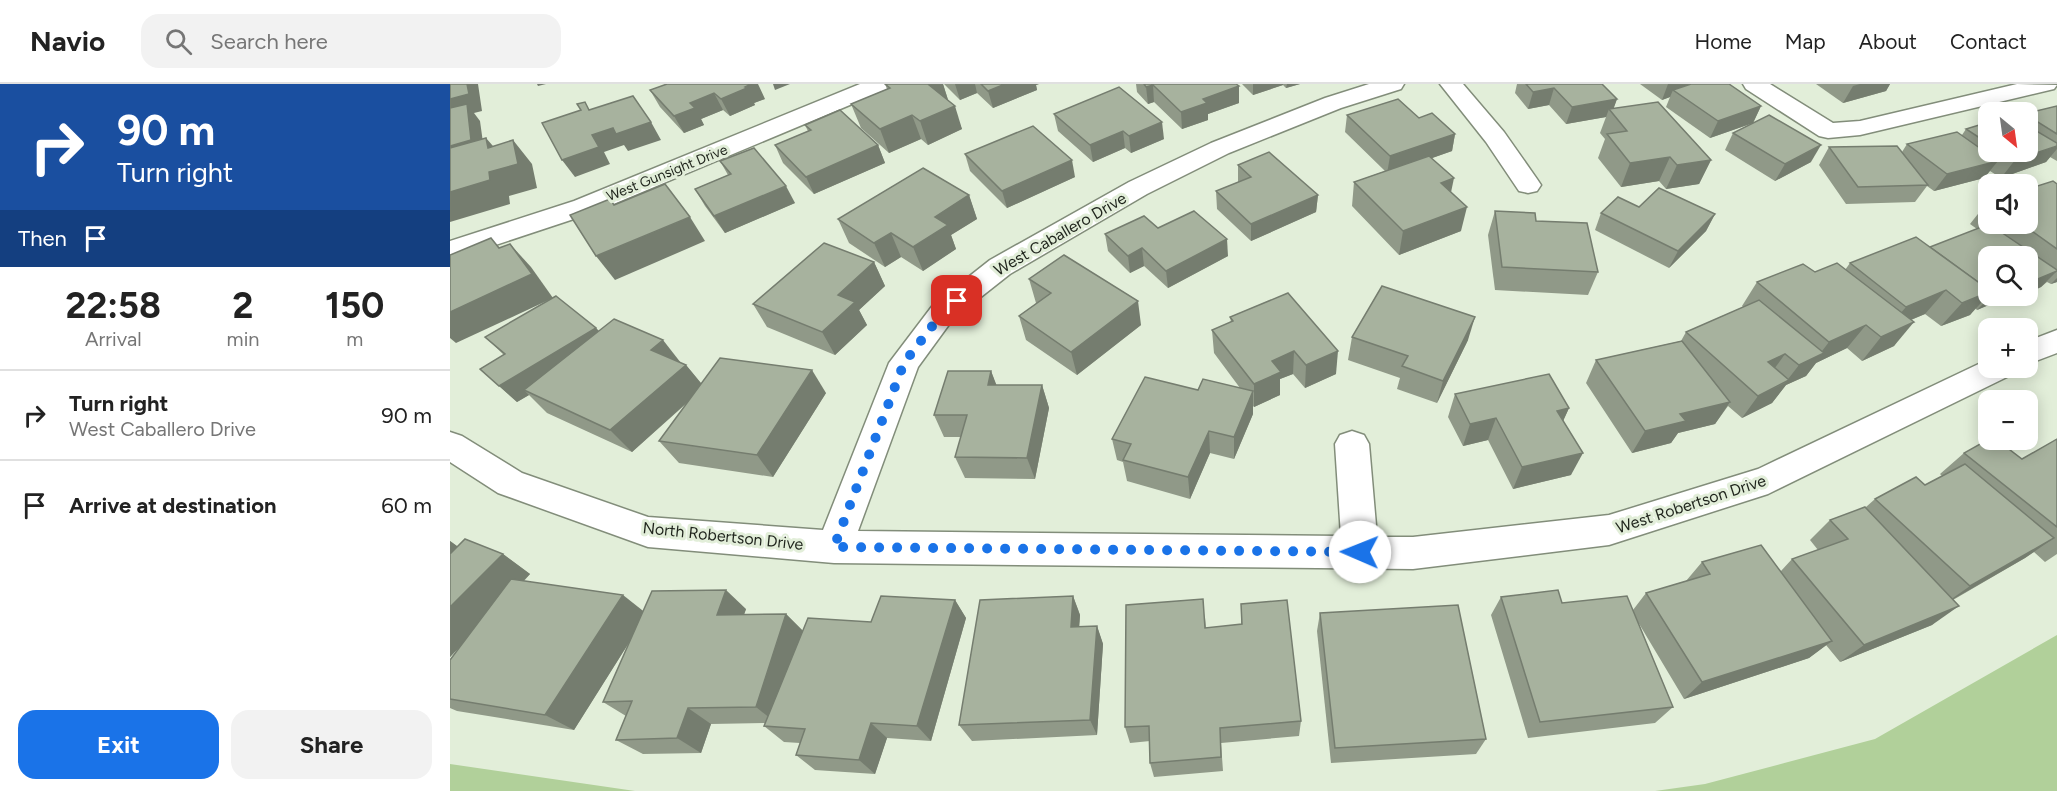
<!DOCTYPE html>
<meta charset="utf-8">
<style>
:root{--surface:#fff;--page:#f2f2f2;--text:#222;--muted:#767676;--line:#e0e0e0;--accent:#1a73e8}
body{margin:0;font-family:Figtree,sans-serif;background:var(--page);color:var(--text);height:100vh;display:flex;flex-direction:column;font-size:22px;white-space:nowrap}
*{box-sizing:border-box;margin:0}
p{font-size:20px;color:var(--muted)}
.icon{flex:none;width:33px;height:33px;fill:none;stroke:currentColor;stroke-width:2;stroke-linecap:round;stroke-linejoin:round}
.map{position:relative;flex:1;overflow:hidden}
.panel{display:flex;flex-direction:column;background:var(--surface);width:450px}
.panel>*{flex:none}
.guide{background:#1a4fa0;color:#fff;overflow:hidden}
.needle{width:39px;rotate:151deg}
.controls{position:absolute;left:1528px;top:18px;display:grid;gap:12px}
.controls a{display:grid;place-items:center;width:60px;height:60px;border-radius:12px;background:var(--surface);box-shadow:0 3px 15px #0003;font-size:30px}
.pin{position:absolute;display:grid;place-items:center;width:51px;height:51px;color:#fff;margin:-26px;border-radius:12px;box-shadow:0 3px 9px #0006}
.me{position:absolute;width:66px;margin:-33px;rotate:271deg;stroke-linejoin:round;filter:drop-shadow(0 0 4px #0008)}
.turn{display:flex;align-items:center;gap:21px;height:126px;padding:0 18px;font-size:27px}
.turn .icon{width:78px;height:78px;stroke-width:2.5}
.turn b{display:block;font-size:42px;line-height:51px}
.then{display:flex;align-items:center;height:57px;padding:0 18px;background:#0003;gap:12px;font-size:22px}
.eta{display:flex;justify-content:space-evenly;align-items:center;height:102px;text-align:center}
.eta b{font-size:36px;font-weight:700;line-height:42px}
.cta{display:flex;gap:12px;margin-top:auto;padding:12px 18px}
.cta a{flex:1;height:69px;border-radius:18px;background:var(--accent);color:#fff;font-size:24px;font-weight:700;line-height:69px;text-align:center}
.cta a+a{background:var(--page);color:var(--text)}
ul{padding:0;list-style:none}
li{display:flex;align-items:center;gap:18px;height:90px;padding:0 18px;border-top:2px solid var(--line)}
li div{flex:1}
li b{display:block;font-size:22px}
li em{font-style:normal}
header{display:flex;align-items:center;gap:36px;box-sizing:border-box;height:84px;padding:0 30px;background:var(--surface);border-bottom:2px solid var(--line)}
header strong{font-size:28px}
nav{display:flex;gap:33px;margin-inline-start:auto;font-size:21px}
.search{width:420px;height:54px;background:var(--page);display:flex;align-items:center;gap:15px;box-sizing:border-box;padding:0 21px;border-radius:18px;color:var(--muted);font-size:22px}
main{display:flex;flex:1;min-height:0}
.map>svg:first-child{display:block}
</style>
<header>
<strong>Navio</strong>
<div class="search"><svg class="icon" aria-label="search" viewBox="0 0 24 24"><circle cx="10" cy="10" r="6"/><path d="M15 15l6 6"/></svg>Search here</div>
<nav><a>Home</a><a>Map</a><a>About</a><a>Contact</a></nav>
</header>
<main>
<section class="panel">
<div class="guide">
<div class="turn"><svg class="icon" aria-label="right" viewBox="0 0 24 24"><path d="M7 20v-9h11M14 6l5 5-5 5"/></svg><div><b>90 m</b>Turn right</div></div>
<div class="then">Then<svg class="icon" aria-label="arrive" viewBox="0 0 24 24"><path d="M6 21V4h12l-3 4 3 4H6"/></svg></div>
</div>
<div class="eta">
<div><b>22:58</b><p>Arrival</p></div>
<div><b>2</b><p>min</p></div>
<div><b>150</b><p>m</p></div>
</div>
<ul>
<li><svg class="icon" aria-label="right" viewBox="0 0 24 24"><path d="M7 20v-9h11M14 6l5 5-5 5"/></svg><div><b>Turn right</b><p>West Caballero Drive</p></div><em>90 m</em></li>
<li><svg class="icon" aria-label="arrive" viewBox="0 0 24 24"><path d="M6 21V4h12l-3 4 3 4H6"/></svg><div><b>Arrive at destination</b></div><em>60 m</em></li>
</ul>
<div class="cta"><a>Exit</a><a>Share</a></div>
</section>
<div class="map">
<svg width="1607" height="707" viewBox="0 0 1607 707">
<rect width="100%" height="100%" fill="#e2eed9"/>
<g fill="#b1d09a">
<polygon points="1607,551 1607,707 1205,707 1255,700 1425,655"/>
<polygon points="0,680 185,707 0,707"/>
</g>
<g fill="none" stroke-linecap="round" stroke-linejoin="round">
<g stroke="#828d7a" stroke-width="3">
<g id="minor">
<polygon points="410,0 441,0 438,5 142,129 0,176 0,157 124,117"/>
<polygon points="919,0 954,0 951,5 891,24 779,69 697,110 560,190 503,235 468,283 408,447 891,452 885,360 890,351 902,347 914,351 919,360 927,453 963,453 1159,431 1308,385 1537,276 1539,284 1564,284 1559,292 1318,410 1159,461 963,485 384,479 198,463 48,409 0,378 0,348 12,352 72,389 198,433 373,446 439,279 483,221 540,176 679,98 761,59 875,14"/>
<polygon points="990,0 1013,0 1054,48 1087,95 1091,101 1087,107 1078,109 1069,107 1036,58"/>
<polygon points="1293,0 1320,0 1383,39 1410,37 1567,0 1607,1 1604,5 1410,51 1378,54 1369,52 1296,5"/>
<polygon points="1607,246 1607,269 1578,280 1578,257"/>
</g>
</g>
<use href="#minor" fill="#fff" fill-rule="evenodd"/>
</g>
<g fill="#909988">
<polygon points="217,0 315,15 304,19 305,21 280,32 273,26 251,35 254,41 234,49 210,23 200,6"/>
<polygon points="435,0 493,0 498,16 512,45 478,61 471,55 439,69 411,44 401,20 437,5"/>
<polygon points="494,0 589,0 586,1 587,6 543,24 527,9 510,16"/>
<polygon points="686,0 786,0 789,19 758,30 758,36 732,45 704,18 698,20 687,8"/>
<polygon points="792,0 850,0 836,4 833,1 803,11"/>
<polygon points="1067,0 1152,0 1167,15 1163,25 1261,76 1249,100 1216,105 1209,97 1171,103 1148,74 1155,55 1150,49 1156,33 1116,40 1099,21 1078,25 1065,9"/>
<polygon points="1190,0 1279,0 1311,22 1303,39 1260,54 1216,23 1220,13 1212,16"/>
<polygon points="1366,0 1440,0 1436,7 1393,19"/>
<polygon points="1607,22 1607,77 1600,73 1596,78 1551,94 1540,87 1534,94 1484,107 1477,102 1465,118 1396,120 1369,81 1379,63 1452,68 1457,60 1512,51 1516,45 1539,38 1539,68 1578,68 1578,29"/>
<polygon points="604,30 714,55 681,69 675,64 643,78 608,47"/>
<polygon points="897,31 969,34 1005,50 1002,67 982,74 1001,109 1011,147 949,171 902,122 904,98 935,87 895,48"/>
<polygon points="355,41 428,61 435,79 364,110 333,79 325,61 358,47"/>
<polygon points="1283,49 1361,78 1325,97 1275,66"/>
<polygon points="515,70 625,93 557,124 520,87"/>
<polygon points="270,77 345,119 275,149 255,122 245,105 278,91"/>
<polygon points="788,81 868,111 866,128 801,157 767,125 766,107 788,98"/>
<polygon points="1607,100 1607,198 1601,200 1597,198 1591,203 1578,209 1578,172 1539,172 1539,212 1553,212 1548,217 1527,226 1525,224 1520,231 1491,242 1475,230 1461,236 1444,262 1412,277 1397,264 1366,279 1356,292 1336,301 1322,319 1292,334 1278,322 1265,340 1228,349 1221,359 1182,369 1136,299 1146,276 1231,257 1236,248 1293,223 1292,222 1307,198 1365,188 1395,186 1400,179 1480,163 1527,145 1520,140 1539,116 1539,140 1578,140"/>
<polygon points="519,111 527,135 501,151 506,165 473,187 451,173 435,183 399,159 388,135"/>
<polygon points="1045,127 1086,137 1148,188 1138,211 1045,206 1038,151"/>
<polygon points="1151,129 1265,130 1256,147 1219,184 1145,146"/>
<polygon points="708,144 778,172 718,204 694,182 680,189 658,167 655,150"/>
<polygon points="424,178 435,202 409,226 417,241 385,271 317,243 303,220"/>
<polygon points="579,195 691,241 627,291 576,256 569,232 587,219 586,219"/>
<polygon points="838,209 886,290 855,304 843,290 830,295 830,311 804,323 803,322 803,330 784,375 760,369 740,415 677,397 673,378 667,376 662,355 748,306 790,304 764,269 762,246 781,238 780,233"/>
<polygon points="146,244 149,247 236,281 251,299 376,309 323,393 229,379 209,357 237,319 182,368 97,329 79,311 67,318 30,285 54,271 35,253"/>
<polygon points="902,253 1018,256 987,319 947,305 950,294 898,276"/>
<polygon points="541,287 546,301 592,301 599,324 585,395 515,394 505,373 511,353 494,353 484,331"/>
<polygon points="1005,310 1119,324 1113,337 1121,391 1063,405 1038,356 1013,362 998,333"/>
<polygon points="1607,355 1607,470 1595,478 1584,468 1575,474 1503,516 1482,541 1390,578 1376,561 1359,574 1234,615 1188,538 1223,623 1205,639 1078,654 1041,531 1051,513 1183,526 1196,509 1236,497 1252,478 1331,487 1342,475 1368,466 1360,456 1380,436 1416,423 1425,415 1475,401 1492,392 1490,390 1514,369 1572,375"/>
<polygon points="0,457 8,463 53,470 80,490 74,497 193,527 296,525 294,531 336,530 353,547 421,538 505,516 516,534 481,657 437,654 425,690 365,686 346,671 350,659 334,658 314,642 315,639 261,640 251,669 193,670 166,656 176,632 153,618 180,557 124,646 7,627 0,624 0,576 10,562 0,573"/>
<polygon points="623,512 630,531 629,543 647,542 653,560 647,651 522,657 509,641"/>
<polygon points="791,520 851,637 849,652 771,659 773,687 704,693 700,679 700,657 680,659 675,643 755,534 756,544 791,541"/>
<polygon points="870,529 1036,655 1026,670 881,679 867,547"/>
</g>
<g fill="#757d6f">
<polygon points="17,0 28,0 32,27 24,29 30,37 35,73 0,83 0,15"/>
<polygon points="87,0 96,0 88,2"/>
<polygon points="301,0 308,0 315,15 304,19 305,21 280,32 271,15"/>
<polygon points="323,0 340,0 325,6"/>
<polygon points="481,0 493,0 499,19 479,1"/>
<polygon points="505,0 525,0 527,9 510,16"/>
<polygon points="555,0 589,0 586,1 587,6 543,24 538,7"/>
<polygon points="803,0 833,0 833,1 803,11"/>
<polygon points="837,0 850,0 836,4"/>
<polygon points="1218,0 1255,0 1223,6 1220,13 1212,16"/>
<polygon points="1410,0 1440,0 1436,7 1393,19 1403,2"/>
<polygon points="703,1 704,18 698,20 696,3"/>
<polygon points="789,2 789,19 758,30 758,36 732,45 731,28 753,15"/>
<polygon points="1104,4 1099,21 1078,25 1083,8"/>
<polygon points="264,9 273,26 251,35 254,41 234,49 224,32 240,19"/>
<polygon points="1167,15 1162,29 1159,25 1156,33 1116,40 1122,23"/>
<polygon points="505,22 512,45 478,61 470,37"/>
<polygon points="1311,22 1303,39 1260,54 1268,37"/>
<polygon points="462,31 471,55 439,69 430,45"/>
<polygon points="201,38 211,56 178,67 174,61 154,68 160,80 125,93 112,76 142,51 163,44"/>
<polygon points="712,38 714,55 681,69 679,52"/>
<polygon points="673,47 675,64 643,78 640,61"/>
<polygon points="1005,50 1002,67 937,90 940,72"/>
<polygon points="36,54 56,77 63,56 82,80 87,104 59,112 60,120 0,138 0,108 38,64"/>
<polygon points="428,61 435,79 364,110 356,93"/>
<polygon points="1371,61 1361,78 1325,97 1335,80"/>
<polygon points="1607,62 1607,65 1596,78 1551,94 1565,76"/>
<polygon points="1220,73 1209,97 1171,103 1180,79"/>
<polygon points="622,76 625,93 557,124 552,107"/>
<polygon points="1261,76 1249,100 1216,105 1227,81"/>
<polygon points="1548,77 1534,94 1484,107 1497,90"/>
<polygon points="1004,94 999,118 991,99"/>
<polygon points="336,102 345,119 275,149 264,132"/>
<polygon points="519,111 527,135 501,151 506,165 473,187 463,163 485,133"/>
<polygon points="868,111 866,128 801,157 801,140"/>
<polygon points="1017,123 1011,147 949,171 953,147"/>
<polygon points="1265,130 1256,147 1219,184 1228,167"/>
<polygon points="240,133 255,157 165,196 146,172"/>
<polygon points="441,149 451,173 435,183 424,159"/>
<polygon points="777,155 778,172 718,204 716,187"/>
<polygon points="60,160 81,183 103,214 6,259 0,254 0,228"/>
<polygon points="692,164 694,182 680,189 678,172"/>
<polygon points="424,178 435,202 409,226 417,241 385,271 372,248 388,211"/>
<polygon points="1607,187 1591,203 1578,209 1578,202 1583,197"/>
<polygon points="1607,194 1607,198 1601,200"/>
<polygon points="1496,206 1475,230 1436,246 1456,223"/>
<polygon points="1539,208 1539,210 1520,231 1491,242 1512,219"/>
<polygon points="1541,212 1553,212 1548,217 1527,226"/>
<polygon points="688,217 691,241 627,291 621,268"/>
<polygon points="1025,233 1018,256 987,319 993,297"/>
<polygon points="1464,238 1444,262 1412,277 1431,253"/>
<polygon points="1416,241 1397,264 1366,279 1356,292 1336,301 1322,319 1292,334 1308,312 1335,299 1349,281 1369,271 1379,258"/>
<polygon points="146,244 160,260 74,306 79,311 67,318 49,302"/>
<polygon points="213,256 231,279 201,266"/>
<polygon points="844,267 843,290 830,295 830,311 804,323 804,300 822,277"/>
<polygon points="888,267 886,290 855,304 856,281"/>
<polygon points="1335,270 1319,292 1318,278"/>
<polygon points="236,281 254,303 182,368 160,346"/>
<polygon points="362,286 376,309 323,393 307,371"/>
<polygon points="541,287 550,310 538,301"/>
<polygon points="592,301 599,324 585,395 577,374"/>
<polygon points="803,307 803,330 784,375 784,353"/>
<polygon points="1280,318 1265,340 1228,349 1221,359 1182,369 1195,347 1230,330"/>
<polygon points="1119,324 1109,346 1107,327"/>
<polygon points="1046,334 1038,356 1013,362 1020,340"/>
<polygon points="759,347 760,369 740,415 738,393"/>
<polygon points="1133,369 1121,391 1063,405 1072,383"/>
<polygon points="1604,454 1575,474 1493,521 1520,502"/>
<polygon points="0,457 14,467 0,481"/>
<polygon points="53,470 80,490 0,573 0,523"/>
<polygon points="276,506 296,525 287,549 267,531"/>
<polygon points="173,511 197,530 124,646 95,631"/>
<polygon points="623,512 630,531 628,561 621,543"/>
<polygon points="505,516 516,534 481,657 467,642"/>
<polygon points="1509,522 1482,541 1390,578 1414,561"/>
<polygon points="336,530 354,548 326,639 306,623"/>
<polygon points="647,542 653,560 647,651 640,636"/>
<polygon points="1382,557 1359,574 1234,615 1252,598"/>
<polygon points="238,624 261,640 251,669 227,654"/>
<polygon points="421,639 437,654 425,690 409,676"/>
</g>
<g fill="#a7b29e" stroke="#757d6f" stroke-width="1.5">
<polygon points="0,0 17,0 19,10 0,15"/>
<polygon points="217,0 301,0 295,3 297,4 271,15 264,9 240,19 245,24 224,32 200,6"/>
<polygon points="435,0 481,0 479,1 505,22 470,37 462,31 430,45 401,20 440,4"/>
<polygon points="531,0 555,0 538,7"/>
<polygon points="694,0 786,0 789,2 753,15 757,19 731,28 703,1 696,3"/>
<polygon points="1076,0 1152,0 1167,15 1122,23 1104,4 1083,8"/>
<polygon points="1241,0 1279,0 1311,22 1268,37 1223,6"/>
<polygon points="669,3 712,38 679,52 673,47 640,61 604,30"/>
<polygon points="183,12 201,38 166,50 163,44 142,51 149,63 112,76 92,39 131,26 127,20 135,18 139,26"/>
<polygon points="948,15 969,34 982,29 1005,50 940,72 897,31"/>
<polygon points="1208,18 1261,76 1227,81 1220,73 1180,79 1157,50 1177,47 1159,25"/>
<polygon points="17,20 21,56 0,62 0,24"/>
<polygon points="1607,22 1607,50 1578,32 1578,29"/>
<polygon points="390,26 428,61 356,93 325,61 361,46 355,41"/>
<polygon points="1319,31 1371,61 1335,80 1283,49"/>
<polygon points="1539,38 1539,60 1516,45"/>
<polygon points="583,42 622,76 552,107 515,70"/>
<polygon points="1578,42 1607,59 1607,62 1565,76 1551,68 1578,68"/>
<polygon points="1507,48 1548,77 1497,90 1457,60"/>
<polygon points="36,54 38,64 63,56 68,80 39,88 40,96 0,108 0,64"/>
<polygon points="1447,62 1478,101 1408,103 1379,63"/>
<polygon points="304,64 336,102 264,132 245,105 281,90 270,77"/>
<polygon points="819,68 868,111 801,140 766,107 801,93 788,81"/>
<polygon points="979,72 1004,94 991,99 1017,123 953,147 904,98"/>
<polygon points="473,84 519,111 485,133 498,141 463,163 441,149 424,159 388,135"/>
<polygon points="1603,97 1607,100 1607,165 1572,140 1578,140 1578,105"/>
<polygon points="215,100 240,133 146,172 120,131 160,115 164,121"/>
<polygon points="1209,104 1265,130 1228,167 1151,129 1168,113 1189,123"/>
<polygon points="744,127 777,155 716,187 692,164 678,172 655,150 694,132 708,144"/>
<polygon points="1045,127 1085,129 1086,137 1137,139 1148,188 1052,183"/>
<polygon points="1539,140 1607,186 1607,187 1583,197 1578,193 1578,172 1539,172 1539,206 1480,163"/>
<polygon points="1466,153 1539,206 1539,208 1512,219 1496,206 1456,223 1400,179"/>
<polygon points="41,154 49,164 60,160 82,190 0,228 0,171"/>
<polygon points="374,159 424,178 388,211 405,218 372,248 303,220"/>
<polygon points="614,171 688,217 621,268 569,232 601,209 579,195"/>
<polygon points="1387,179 1464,238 1431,253 1416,241 1379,258 1307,198 1353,180 1365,188"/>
<polygon points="932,202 1025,233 993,297 952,282 958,272 902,253"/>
<polygon points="838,209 888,267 856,281 844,267 822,277 831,288 804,300 762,246 783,237 780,233"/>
<polygon points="106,212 146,244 49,302 30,285 55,270 35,253"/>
<polygon points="1309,216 1374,269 1349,281 1335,270 1318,278 1339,296 1308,312 1236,248"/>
<polygon points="164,235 213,256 201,266 236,281 160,346 74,306"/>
<polygon points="1232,257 1280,318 1230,330 1236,337 1195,347 1146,276"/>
<polygon points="270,274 362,286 307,371 209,357"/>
<polygon points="498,287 541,287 538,301 592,301 577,374 505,373 517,331 484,331"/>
<polygon points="1099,290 1119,324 1107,327 1133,369 1072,383 1046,334 1020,340 1005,310"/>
<polygon points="695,293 748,306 753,295 803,307 784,353 759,347 738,393 673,376 681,360 662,355"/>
<polygon points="1539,355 1539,356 1547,356 1572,375 1607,355 1607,443 1514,369"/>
<polygon points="1515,380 1604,454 1520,502 1425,415 1466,393 1475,401"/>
<polygon points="1415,423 1509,522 1414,561 1342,475 1398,455 1380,436"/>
<polygon points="15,455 53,470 0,523 0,470"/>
<polygon points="1311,461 1382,557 1252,598 1196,509 1260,490 1252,478"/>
<polygon points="61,495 173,511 95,631 0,615 0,576"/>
<polygon points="276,506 267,531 336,530 306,623 238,624 227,654 166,656 182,617 153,618 202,507"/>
<polygon points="1108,506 1112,519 1177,512 1223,623 1090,638 1051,513"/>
<polygon points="431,512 505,516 467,642 421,639 409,676 346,671 355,645 314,642 358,534 421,538"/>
<polygon points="623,512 621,543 647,542 640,636 509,641 530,516"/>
<polygon points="753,515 755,544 792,540 791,520 837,516 851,637 770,644 771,673 700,679 699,642 675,643 676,521"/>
<polygon points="1008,521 1036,655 885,664 870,529"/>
</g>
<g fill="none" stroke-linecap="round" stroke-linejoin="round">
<polyline stroke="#1a73e8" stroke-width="10" stroke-dasharray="0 18" points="507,217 493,228 454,279 384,463 910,468"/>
</g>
<g text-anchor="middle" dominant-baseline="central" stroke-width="6" stroke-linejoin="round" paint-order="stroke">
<g font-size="14" fill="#1f241c" stroke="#e2eed9">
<text transform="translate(217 89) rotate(-22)">West Gunsight Drive</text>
</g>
<g font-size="16" fill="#1f241c" stroke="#e2eed9">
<text transform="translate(610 150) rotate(-30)">West Caballero Drive</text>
<text transform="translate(1241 420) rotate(-18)">West Robertson Drive</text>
<text transform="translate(273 452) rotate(6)">North Robertson Drive</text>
</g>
</g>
</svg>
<div class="controls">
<a><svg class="needle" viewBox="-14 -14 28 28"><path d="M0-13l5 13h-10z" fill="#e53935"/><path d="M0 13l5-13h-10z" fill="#767676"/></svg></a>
<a><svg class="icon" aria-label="sound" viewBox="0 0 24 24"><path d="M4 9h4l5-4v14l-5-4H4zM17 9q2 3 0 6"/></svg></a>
<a><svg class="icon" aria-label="search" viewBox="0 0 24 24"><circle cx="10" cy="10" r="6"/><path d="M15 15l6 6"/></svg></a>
<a>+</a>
<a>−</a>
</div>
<div class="pin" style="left:507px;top:217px;background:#d93025"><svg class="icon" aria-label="arrive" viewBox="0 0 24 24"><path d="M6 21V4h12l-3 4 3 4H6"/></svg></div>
<svg class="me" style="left:910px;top:468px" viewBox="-20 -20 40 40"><circle r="19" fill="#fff"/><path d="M0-13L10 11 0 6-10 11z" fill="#1a73e8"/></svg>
</div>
</main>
